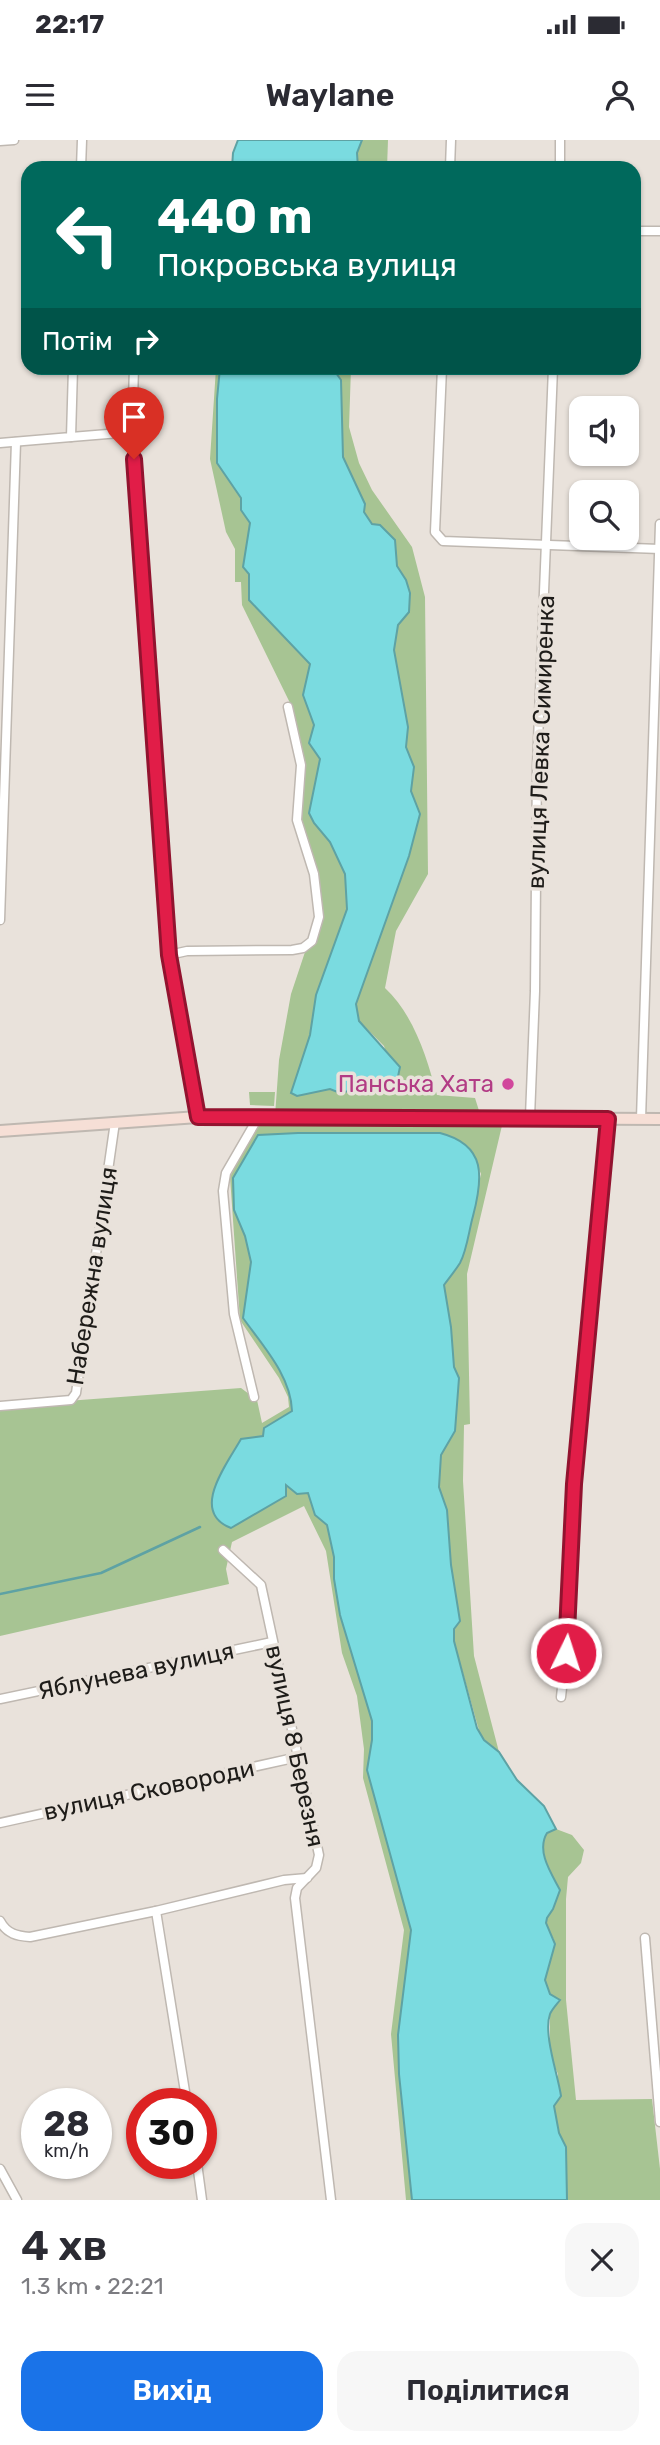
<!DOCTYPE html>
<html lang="uk">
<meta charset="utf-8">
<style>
:root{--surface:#fff;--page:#f7f7f7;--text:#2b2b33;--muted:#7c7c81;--accent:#1a73e8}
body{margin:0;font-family:Rubik,sans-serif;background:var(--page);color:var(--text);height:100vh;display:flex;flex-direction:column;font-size:26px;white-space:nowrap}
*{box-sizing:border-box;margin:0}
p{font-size:23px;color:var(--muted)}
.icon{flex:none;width:38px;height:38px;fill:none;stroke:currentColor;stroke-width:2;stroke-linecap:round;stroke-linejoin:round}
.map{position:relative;height:2060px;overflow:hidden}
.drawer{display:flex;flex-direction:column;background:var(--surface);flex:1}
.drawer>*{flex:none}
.top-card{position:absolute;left:21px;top:21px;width:620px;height:214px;border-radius:21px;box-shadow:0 2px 5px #0004;background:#00695c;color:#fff;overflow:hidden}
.tools{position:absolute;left:569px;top:256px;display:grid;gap:14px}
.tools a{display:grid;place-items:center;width:70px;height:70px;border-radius:14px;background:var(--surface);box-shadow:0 2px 5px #0004;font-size:35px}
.speed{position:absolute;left:21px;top:1948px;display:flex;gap:14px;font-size:35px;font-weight:700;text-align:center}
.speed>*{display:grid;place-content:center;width:91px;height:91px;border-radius:50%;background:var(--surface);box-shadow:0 2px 5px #0004;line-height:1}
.speed small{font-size:18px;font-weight:400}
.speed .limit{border:10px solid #d22;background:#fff;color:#111}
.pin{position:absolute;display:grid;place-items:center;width:60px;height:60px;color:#fff;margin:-72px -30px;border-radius:50% 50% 50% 0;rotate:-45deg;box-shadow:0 0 7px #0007}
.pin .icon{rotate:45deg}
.me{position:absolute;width:77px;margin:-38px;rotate:4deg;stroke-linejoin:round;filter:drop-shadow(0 0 5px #0008)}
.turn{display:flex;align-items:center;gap:24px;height:147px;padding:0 21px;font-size:32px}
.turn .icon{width:91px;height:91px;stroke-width:2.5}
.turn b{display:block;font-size:49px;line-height:60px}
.then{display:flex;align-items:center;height:66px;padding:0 21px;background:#0003;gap:14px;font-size:26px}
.round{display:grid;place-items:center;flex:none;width:74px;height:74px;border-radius:21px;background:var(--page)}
.overview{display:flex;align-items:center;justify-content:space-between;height:119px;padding:0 21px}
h1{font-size:42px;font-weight:600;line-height:52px}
.primary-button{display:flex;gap:14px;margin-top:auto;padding:14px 21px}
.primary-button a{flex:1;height:80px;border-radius:21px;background:var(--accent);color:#fff;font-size:28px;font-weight:600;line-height:80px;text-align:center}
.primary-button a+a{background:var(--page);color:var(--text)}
.status{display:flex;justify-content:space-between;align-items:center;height:49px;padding:0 35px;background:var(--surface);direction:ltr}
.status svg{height:19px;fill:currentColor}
header{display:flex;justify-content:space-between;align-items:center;height:91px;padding:0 21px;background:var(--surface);font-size:32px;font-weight:600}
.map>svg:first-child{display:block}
</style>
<div class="status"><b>22:17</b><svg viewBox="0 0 49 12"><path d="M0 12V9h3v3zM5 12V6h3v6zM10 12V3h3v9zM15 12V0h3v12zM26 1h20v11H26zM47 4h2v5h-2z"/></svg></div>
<header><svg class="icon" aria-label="menu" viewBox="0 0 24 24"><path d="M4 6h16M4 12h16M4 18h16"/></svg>Waylane<svg class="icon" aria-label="person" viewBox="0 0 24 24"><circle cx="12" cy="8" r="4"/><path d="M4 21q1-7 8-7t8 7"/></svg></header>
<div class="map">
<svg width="660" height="2060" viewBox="0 0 660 2060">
<rect width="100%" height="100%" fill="#e9e2db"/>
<g fill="#a7c493">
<polygon points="362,0 388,0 387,28 358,28 357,13"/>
<path d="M216,228H220L217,259V322L241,358V370L250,383L243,427L249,434V460L310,523L303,555L314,585L309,603L320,619L309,673L314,683L330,702L345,734L347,769L316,855L310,895L291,953L297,956L330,949L340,953L362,948L396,946L384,906L359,881L356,863L409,716L420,674L411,651L414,627L406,607L408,587L394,510L398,485L409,472L406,440L364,372L365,364L343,317L341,240L336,233V228H351L349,287L359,323L372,350L412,407L425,457L428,734L396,791L385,848C414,875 427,918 437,955L475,958L481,977H504L467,1134L470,1284L464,1285L463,1341L474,1516L499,1612L491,1608L480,1594L454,1501L447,1370L439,1347L441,1315L455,1291L459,1238L454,1227L451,1187L443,1145L461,1122L481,1034L472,1012L440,993L258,995L245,1096L251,1122L243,1178C263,1207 291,1236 292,1272L264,1288L286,1344L295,1350L308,1353L315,1375L327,1385L334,1417V1439L340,1475L372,1581V1600L367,1630L411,1790L398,1895L399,1934L412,2060H406L391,1894L404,1790L363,1638L364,1609L357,1556L342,1513L326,1411L304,1366L232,1402L226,1429L229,1444L0,1496V1266L241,1248L257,1260L262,1283L289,1267L288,1257L279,1238L240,1180L230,1037L259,976H275L279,920L291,854L305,812L315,803L322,779L300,679L303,625L290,563L242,465L241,442H235V409L226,392L210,319Z"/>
<polygon points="249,952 275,952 274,966 250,965"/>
<path d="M556,1689L572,1695L584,1710L581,1723L568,1737L566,1759V1860L576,1960L652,1959L660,2029V2060H567L566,2007L559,1993L554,1966L558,1934L550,1916V1854L545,1840L554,1800L546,1783L547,1778L553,1769L559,1750C552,1733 536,1711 547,1693Z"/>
</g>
<g fill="#7adbe0" stroke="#5ea2a4" stroke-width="2">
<polygon points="238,0 362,0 357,13 358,28 232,28 233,13"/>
<polygon points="220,228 336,228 336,233 341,240 343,317 365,364 364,372 372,384 380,385 395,400 397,426 406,440 410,453 409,472 398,485 394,510 408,587 406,607 414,627 411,651 420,674 409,716 356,864 359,881 400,927 396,946 362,948 340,953 330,949 297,956 291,953 310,895 316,855 347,769 345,734 330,702 314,683 309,673 320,619 309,603 314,585 303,555 310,524 249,460 249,434 243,427 250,383 241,370 241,358 217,323 217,259"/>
<path d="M298,993H440C487,1005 483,1038 473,1076C469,1090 467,1110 460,1123C455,1131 449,1138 444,1145L451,1187L454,1227L459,1238L455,1291L441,1315L439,1347L447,1370L451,1425L460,1481L454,1489V1501L477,1588L484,1600L499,1612L517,1640L544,1666L556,1689L547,1693C536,1711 551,1733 560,1750L553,1769L547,1778L546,1783L555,1804L545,1840L550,1854L560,1860C557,1864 552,1869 550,1874C543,1894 558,1935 561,1956L554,1966L559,1993L566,2007L567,2060H412L399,1934L398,1895L411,1790L367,1630L372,1600V1581L340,1475L334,1439V1417L327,1385L315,1375L308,1353L297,1354L286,1345V1356L231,1388C189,1372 227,1324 241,1299L263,1296L264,1288L292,1271C291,1236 263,1206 243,1178L251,1122L245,1096L234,1070L233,1038L258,995Z"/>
</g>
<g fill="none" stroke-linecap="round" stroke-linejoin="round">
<polyline stroke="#5ea2a4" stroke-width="2.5" points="0,1454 101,1433 200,1387"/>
<g stroke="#bfb8b1" stroke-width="11">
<g id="street">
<polyline points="0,1 14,0"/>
<polyline points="81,28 82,0"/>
<polyline points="450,28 451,0"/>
<polyline points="560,28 560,0"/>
<polyline points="634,91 660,91"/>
<polyline points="134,228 132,292 169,815 198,977"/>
<polyline points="442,228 435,392 443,401 660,409"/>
<polyline points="71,297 132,292"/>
<polyline points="0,303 71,297 73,228"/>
<polyline points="0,780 16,302"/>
<polyline points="169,815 187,811 292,810 303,808 312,801 319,777 314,734 297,680 301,625 288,567"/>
<polyline points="530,977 535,851 537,626 553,228"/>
<polyline points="641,979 660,384"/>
<polyline points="254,1257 234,1174 223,1051 226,1033 259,976"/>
<polyline points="0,1266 71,1260 76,1253 115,982"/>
<polyline points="223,1410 261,1445 319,1715 316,1728 297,1748 295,1758 331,2060"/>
<polyline points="561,1557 568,1492 574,1344 608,979"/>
<polyline points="0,1559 272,1502"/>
<polyline points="0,1683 298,1617"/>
<polyline points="156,1771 187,1964"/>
<path d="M0,1781C7,1794 17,1796 30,1797L156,1771L284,1740L307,1738"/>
<polyline points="645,1798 660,1982"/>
<polyline points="197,2023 202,2060"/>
<polyline points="0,2029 17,2060"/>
</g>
</g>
<g stroke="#bfb8b1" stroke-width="14">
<polyline id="secondary" points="0,991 198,977 660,979"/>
</g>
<use href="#street" stroke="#fff" stroke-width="8"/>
<use href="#secondary" stroke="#f6dfd6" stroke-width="10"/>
</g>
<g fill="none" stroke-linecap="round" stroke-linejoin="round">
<g stroke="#92132f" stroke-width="18">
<polyline id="route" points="134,319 169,815 198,977 608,979 574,1344 566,1513"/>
</g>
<use href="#route" stroke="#e11d48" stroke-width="12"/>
</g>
<circle fill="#d1479c" stroke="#e9e2db" stroke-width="2.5" cx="508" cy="944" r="7"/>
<g text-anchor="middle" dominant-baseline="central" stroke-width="7" stroke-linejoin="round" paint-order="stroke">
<g font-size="24" fill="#1e1c19" stroke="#e9e2db">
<text transform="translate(541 602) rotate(-88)">вулиця Левка Симиренка</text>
<text transform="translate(92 1136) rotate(-81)">Набережна вулиця</text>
<text transform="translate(136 1531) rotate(-12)">Яблунева вулиця</text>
<text transform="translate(295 1606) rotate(78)">вулиця 8 Березня</text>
<text transform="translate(149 1650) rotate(-12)">вулиця Сковороди</text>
</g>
<g font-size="24" fill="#b23c85" stroke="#e9e2db" text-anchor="end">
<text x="494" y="944">Панська Хата</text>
</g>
</g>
</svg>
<div class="tools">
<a><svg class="icon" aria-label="sound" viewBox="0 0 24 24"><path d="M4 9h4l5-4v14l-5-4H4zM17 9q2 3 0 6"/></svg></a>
<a><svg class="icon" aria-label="search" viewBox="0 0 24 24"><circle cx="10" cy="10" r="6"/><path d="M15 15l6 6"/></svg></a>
</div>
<div class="speed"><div>28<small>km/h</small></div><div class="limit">30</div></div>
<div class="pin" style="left:134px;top:319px;background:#d93025"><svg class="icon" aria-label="arrive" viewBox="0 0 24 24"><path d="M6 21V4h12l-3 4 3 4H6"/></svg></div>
<svg class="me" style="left:566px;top:1513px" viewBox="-20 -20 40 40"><circle r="17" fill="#e11d48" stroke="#fff" stroke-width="3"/><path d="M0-11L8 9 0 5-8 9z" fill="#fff"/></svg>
<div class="top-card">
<div class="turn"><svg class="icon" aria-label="left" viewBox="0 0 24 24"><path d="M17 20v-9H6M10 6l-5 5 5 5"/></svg><div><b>440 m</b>Покровська вулиця</div></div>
<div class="then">Потім<svg class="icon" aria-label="right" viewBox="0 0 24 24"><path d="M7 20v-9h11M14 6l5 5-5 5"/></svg></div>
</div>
</div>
<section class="drawer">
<div class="overview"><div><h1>4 хв</h1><p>1.3 km · 22:21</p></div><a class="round"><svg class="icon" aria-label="close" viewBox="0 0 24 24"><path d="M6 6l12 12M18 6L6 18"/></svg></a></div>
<div class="primary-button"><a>Вихід</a><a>Поділитися</a></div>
</section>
